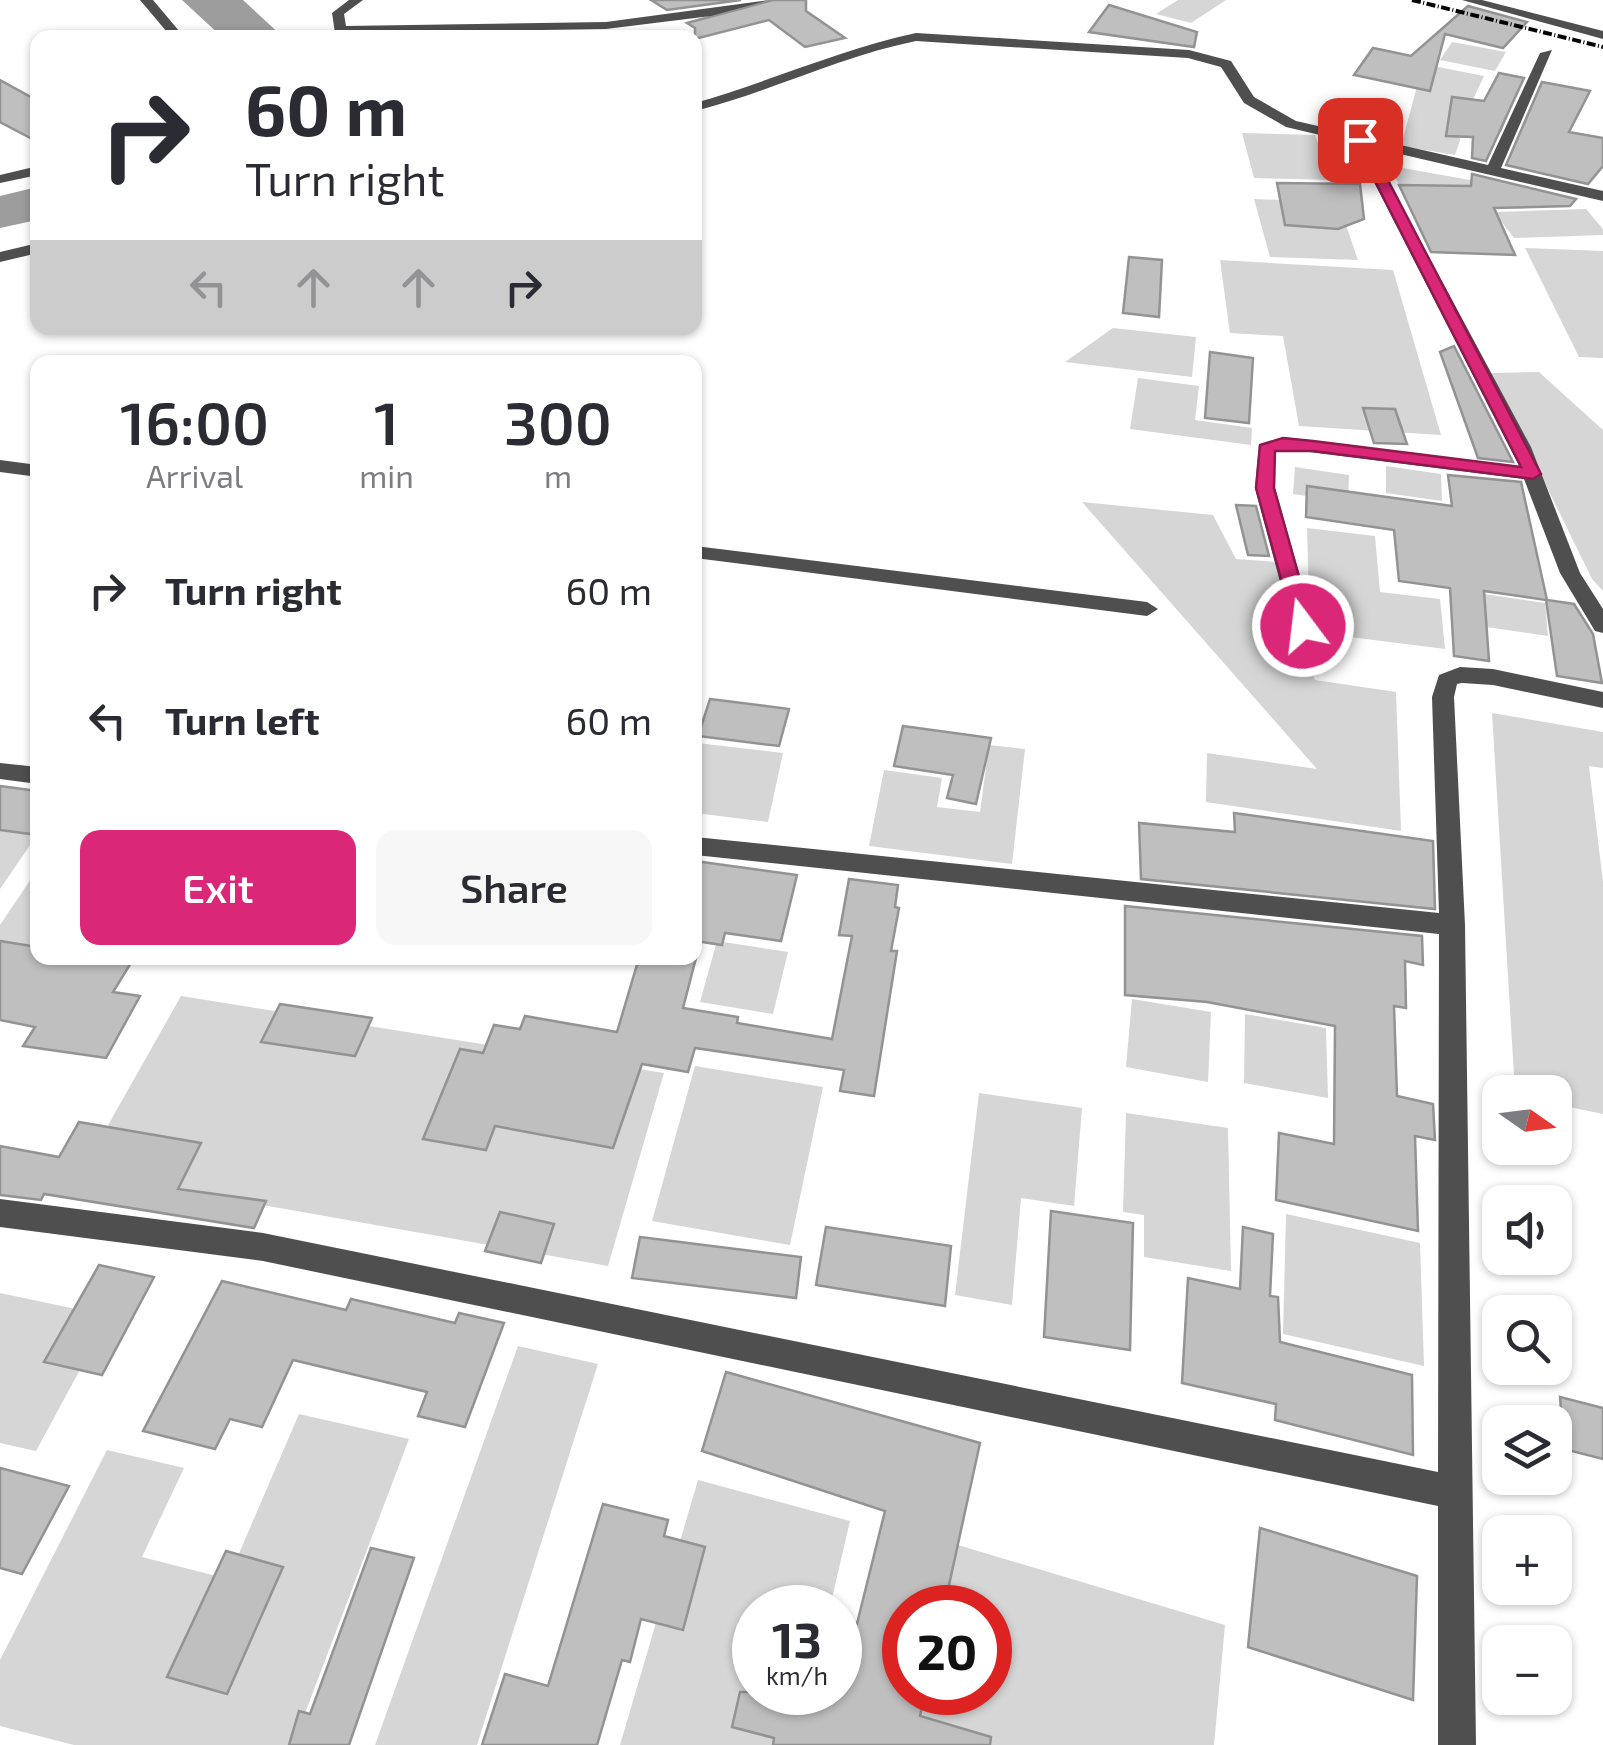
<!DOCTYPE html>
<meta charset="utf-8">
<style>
:root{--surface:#fff;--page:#f7f7f7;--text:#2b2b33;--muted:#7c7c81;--accent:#db2777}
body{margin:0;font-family:"Exo 2",sans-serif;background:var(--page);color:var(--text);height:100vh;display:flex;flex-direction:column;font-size:38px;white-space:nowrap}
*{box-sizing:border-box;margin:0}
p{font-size:32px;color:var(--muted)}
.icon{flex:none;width:55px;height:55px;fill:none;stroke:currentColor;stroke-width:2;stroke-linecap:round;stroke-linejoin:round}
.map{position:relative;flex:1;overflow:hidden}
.side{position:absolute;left:30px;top:355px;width:672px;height:610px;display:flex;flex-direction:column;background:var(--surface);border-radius:20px;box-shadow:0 2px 8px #0004}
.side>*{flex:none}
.top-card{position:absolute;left:30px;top:30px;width:672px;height:305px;border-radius:20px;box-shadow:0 2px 8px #0004;background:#fff;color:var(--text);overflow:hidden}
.needle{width:65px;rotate:104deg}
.buttons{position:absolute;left:1482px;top:1075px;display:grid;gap:20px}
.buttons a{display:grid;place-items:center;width:90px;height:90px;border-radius:20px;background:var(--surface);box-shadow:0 2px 8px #0004;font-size:50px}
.speed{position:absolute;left:732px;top:1585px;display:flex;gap:20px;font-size:50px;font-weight:700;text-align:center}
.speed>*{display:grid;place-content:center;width:130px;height:130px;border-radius:50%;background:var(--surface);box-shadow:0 2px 8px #0004;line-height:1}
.speed small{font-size:25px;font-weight:400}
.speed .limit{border:15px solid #d22;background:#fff;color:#111}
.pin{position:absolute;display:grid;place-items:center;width:85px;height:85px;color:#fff;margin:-42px;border-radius:20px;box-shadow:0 5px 15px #0006}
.me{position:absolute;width:110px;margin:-55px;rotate:345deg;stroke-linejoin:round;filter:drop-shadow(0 0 8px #0008)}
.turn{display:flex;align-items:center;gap:35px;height:210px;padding:0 50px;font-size:45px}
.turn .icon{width:130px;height:130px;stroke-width:2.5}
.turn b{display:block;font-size:70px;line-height:85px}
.lanes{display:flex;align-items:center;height:95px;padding:0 50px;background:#0003;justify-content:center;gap:50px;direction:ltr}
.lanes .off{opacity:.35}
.eta{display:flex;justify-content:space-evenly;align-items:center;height:170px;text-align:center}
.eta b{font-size:60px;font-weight:600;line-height:70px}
.button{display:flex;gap:20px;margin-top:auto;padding:20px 50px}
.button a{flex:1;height:115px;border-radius:20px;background:var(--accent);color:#fff;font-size:40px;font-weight:600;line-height:115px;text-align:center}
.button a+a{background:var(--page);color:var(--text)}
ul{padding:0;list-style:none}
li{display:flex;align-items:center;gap:30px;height:130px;padding:0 50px}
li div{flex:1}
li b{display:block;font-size:38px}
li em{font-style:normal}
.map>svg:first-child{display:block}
</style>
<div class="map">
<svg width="1603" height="1745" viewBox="0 0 1603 1745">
<rect width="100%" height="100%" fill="#fff"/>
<g fill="#d6d6d6">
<polygon points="1178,0 1226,0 1191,23 1156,14"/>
<polygon points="1452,42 1506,52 1495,71 1440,60"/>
<polygon points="1423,64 1484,76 1469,108 1509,113 1501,133 1464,128 1455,155 1401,146"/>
<polygon points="1242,133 1315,135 1331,180 1254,178"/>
<polygon points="1386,165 1470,180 1482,197 1409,198"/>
<polygon points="1254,199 1338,202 1358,260 1270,257"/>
<polygon points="1586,209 1603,229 1603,235 1514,238 1494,212"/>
<polygon points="1525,248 1603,251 1603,358 1579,357"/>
<polygon points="1220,260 1393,270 1441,435 1299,426 1283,336 1230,333"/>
<polygon points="1113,328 1196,337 1192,377 1065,362"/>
<polygon points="1539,372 1603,430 1603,591 1592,579 1491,373"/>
<polygon points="1138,378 1199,386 1195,420 1252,428 1251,445 1130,429"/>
<polygon points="1386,466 1441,474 1442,501 1386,493"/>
<polygon points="1295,467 1349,475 1348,502 1293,494"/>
<polygon points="1082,502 1213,515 1236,559 1278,562 1315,680 1396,692 1401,831 1206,802 1207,753 1317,769"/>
<polygon points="1307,528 1375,536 1380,592 1440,599 1445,649 1310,632"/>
<polygon points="1484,594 1545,603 1548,636 1486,627"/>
<polygon points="1492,713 1603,732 1603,768 1589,766 1603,882 1603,1114 1555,1104 1555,1092 1515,1092"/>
<polygon points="698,743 783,753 768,822 695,813"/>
<polygon points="989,745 1025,749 1012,864 869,846 884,770 942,778 937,807 980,812"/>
<polygon points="0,820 38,825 37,835 0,889"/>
<polygon points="37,870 37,949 0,943 0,925"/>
<polygon points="717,941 788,952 773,1014 700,1002"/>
<polygon points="181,996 664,1073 608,1266 81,1173"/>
<polygon points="1132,999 1211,1012 1208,1082 1126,1067"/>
<polygon points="1245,1014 1326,1028 1328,1098 1244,1083"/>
<polygon points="695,1066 823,1087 790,1245 652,1221"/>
<polygon points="979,1093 1082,1108 1074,1206 1021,1198 1012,1305 955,1295"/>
<polygon points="1126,1113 1228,1128 1231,1271 1144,1257 1144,1215 1123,1212"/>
<polygon points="1286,1214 1420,1243 1424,1366 1283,1334"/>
<polygon points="0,1293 109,1316 36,1451 0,1443"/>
<polygon points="518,1346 598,1364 477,1745 375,1745"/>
<polygon points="299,1414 409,1439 293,1745 74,1745 0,1726 0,1660 107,1450 184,1468 142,1557 228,1579"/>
<polygon points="698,1480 850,1521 830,1607 755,1608 755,1692 799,1745 620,1745"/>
<polygon points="928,1536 1225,1625 1214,1745 883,1745 905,1692 990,1692 990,1608 913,1607"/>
</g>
<g fill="#9d9d9d">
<polygon points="182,0 243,0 283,37 222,37"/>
<polygon points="37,187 37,220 0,228 0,196"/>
</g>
<g fill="#bfbfbf" stroke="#939393" stroke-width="2.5">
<polygon points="651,0 741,0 667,10"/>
<polygon points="773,0 806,0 806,11 845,38 805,47 769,20 695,39 695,28 687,23"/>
<polygon points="1109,5 1197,32 1194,47 1089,32"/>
<polygon points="1468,6 1527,22 1503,48 1445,34 1430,91 1354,75 1373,48 1411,56"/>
<polygon points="1499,73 1524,78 1486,161 1472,158 1473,137 1446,136 1452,97 1484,101"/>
<polygon points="0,80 38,101 38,142 0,122"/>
<polygon points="1542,82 1590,91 1569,132 1603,138 1603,166 1588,184 1506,165"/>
<polygon points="1472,174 1576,199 1570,206 1494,208 1515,255 1431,252 1399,185 1471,186"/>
<polygon points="1277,183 1360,184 1364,219 1338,229 1285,225"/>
<polygon points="1129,257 1162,260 1159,317 1123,313"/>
<polygon points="1454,346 1513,462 1478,458 1440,352"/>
<polygon points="1210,352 1253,358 1249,423 1205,418"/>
<polygon points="1363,408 1395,409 1407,444 1374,443"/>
<polygon points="1448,475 1521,482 1547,600 1574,604 1593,634 1602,683 1557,676 1546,600 1484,591 1489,661 1454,656 1450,588 1399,581 1394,530 1306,517 1307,486 1452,506"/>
<polygon points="1236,505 1256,506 1269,556 1248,555"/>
<polygon points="710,699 789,709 779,746 698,736"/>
<polygon points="903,726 991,738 976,804 947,798 953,775 894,766"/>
<polygon points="0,786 38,791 38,835 0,830"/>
<polygon points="1234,813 1433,841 1435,909 1141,879 1139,823 1235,832"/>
<polygon points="695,861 797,875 781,941 725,933 722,945 695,941"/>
<polygon points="849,879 898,885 895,907 899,908 891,951 897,951 874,1096 840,1091 844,1070 695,1048 688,1072 642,1064 613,1148 495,1126 486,1150 423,1139 460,1049 483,1053 494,1025 520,1029 525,1016 617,1032 639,958 696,958 683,1008 738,1017 737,1023 832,1039 852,936 839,935"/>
<polygon points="1125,906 1422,936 1423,965 1405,961 1406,1008 1394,1006 1397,1096 1433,1104 1435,1140 1415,1136 1418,1231 1276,1200 1279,1133 1334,1144 1335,1026 1207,1002 1125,995"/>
<polygon points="0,941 38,947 38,958 134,958 113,992 140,996 106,1058 23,1046 35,1027 0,1020"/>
<polygon points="280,1004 372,1018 355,1056 261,1042"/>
<polygon points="79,1122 201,1143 178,1189 266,1201 254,1228 44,1194 41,1200 0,1195 0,1146 59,1157"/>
<polygon points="1051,1211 1133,1223 1130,1350 1044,1337"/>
<polygon points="500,1212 554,1224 541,1263 485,1251"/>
<polygon points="826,1227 951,1246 945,1306 816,1285"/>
<polygon points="1243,1227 1273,1234 1270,1296 1278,1297 1280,1342 1412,1375 1413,1455 1275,1420 1276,1404 1182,1383 1188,1278 1240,1289"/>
<polygon points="640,1237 801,1257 796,1298 632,1278"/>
<polygon points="99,1265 154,1277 102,1375 44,1362"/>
<polygon points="222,1281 346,1310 351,1299 455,1323 459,1313 504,1323 465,1427 418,1416 427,1392 293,1360 262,1427 230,1419 215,1449 143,1431"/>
<polygon points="726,1372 980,1443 944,1608 905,1608 905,1692 925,1692 920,1716 991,1737 990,1745 773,1745 774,1738 732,1727 740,1692 840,1692 885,1511 702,1451"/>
<polygon points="1560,1397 1603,1408 1603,1459 1564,1449"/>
<polygon points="0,1468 69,1486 22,1574 0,1568"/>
<polygon points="603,1504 668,1520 664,1536 705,1547 683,1630 641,1619 630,1662 622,1660 597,1745 482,1745 505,1674 548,1686"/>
<polygon points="1260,1528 1417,1576 1413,1700 1248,1647"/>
<polygon points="371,1548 414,1558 349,1745 289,1745 299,1711 310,1714"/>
<polygon points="226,1551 283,1567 227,1694 167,1677"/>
</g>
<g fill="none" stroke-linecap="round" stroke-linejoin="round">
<g fill="#4f4f4f" fill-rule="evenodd">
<polygon points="140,0 153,0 185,38 172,38"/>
<polygon points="349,0 363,0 344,14 346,26 606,22 769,0 711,16 606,29 335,33 332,13"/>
<polygon points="1462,0 1482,0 1603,31 1603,39"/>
<path d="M916,33L1189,50L1231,61L1254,97L1296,121L1488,165L1540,53L1552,50L1501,168L1603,191V201L1370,147L1531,447L1580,573L1603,609V633L1595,631L1560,573L1524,479L1285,449L1275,452V488L1314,627L1303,634L1292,627L1255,488L1259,445L1283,437L1520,467L1354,143L1286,127L1244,103L1221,67L1188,58L916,41C841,56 770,92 695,111V103C769,82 841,49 916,33Z"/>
<polygon points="38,166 38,175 0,183 0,175"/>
<polygon points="38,243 38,253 0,262 0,252"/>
<polygon points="0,460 38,465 38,477 0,472"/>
<polygon points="695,546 1147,602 1158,609 1147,616 695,558"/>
<polygon points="1460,667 1493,669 1603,692 1603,708 1493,685 1462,683 1457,684 1454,697 1465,925 1476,1745 1438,1745 1438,1506 263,1261 0,1227 0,1199 263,1233 1438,1472 1439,934 695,855 695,837 1439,913 1432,697 1439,675"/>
<polygon points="0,763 38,767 38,784 0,779"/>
</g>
<polyline stroke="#000" stroke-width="4" stroke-dasharray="9 2.5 1 2.5" stroke-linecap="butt" points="1412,0 1603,47"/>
</g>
<polygon fill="#db2777" stroke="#8e194d" stroke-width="2.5" points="1360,137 1367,140 1541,474 1533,479 1313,451 1275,451 1274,488 1313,626 1303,633 1294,626 1256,488 1260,445 1283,438 1313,441 1521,467 1354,140"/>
</svg>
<div class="buttons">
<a><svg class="needle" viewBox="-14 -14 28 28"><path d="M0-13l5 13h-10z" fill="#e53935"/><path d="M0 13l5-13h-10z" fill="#7c7c81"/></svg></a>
<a><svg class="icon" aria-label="sound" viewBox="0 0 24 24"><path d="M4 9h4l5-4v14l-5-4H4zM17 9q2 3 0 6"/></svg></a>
<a><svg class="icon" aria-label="search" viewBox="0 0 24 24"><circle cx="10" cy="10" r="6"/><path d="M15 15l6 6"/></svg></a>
<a><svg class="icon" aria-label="layers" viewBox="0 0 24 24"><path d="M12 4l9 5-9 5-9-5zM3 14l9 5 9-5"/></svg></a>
<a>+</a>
<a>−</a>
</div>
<div class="speed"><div>13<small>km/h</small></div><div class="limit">20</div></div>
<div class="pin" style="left:1360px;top:140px;background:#d93025"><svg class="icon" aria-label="arrive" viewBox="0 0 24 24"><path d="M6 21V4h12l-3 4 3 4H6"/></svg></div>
<svg class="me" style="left:1303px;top:626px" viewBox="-20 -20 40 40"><circle r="17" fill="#db2777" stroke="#fff" stroke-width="3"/><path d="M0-11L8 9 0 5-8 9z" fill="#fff"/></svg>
<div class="top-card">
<div class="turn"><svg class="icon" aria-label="right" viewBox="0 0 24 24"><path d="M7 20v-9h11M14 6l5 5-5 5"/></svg><div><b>60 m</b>Turn right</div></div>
<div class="lanes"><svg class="icon off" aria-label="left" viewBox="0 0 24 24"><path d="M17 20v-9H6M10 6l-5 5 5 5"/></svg><svg class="icon off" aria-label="ahead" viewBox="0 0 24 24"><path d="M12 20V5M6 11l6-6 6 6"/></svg><svg class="icon off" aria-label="ahead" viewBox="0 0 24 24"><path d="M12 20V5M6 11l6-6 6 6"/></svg><svg class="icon" aria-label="right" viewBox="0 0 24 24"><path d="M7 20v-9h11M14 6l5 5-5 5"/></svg></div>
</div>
<section class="side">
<div class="eta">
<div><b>16:00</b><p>Arrival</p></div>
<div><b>1</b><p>min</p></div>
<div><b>300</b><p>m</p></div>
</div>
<ul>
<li><svg class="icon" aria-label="right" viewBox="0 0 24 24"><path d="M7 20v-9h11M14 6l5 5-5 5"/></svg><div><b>Turn right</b></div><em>60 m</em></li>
<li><svg class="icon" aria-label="left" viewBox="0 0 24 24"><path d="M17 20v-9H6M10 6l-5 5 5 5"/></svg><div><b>Turn left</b></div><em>60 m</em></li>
</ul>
<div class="button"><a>Exit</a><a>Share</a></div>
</section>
</div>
